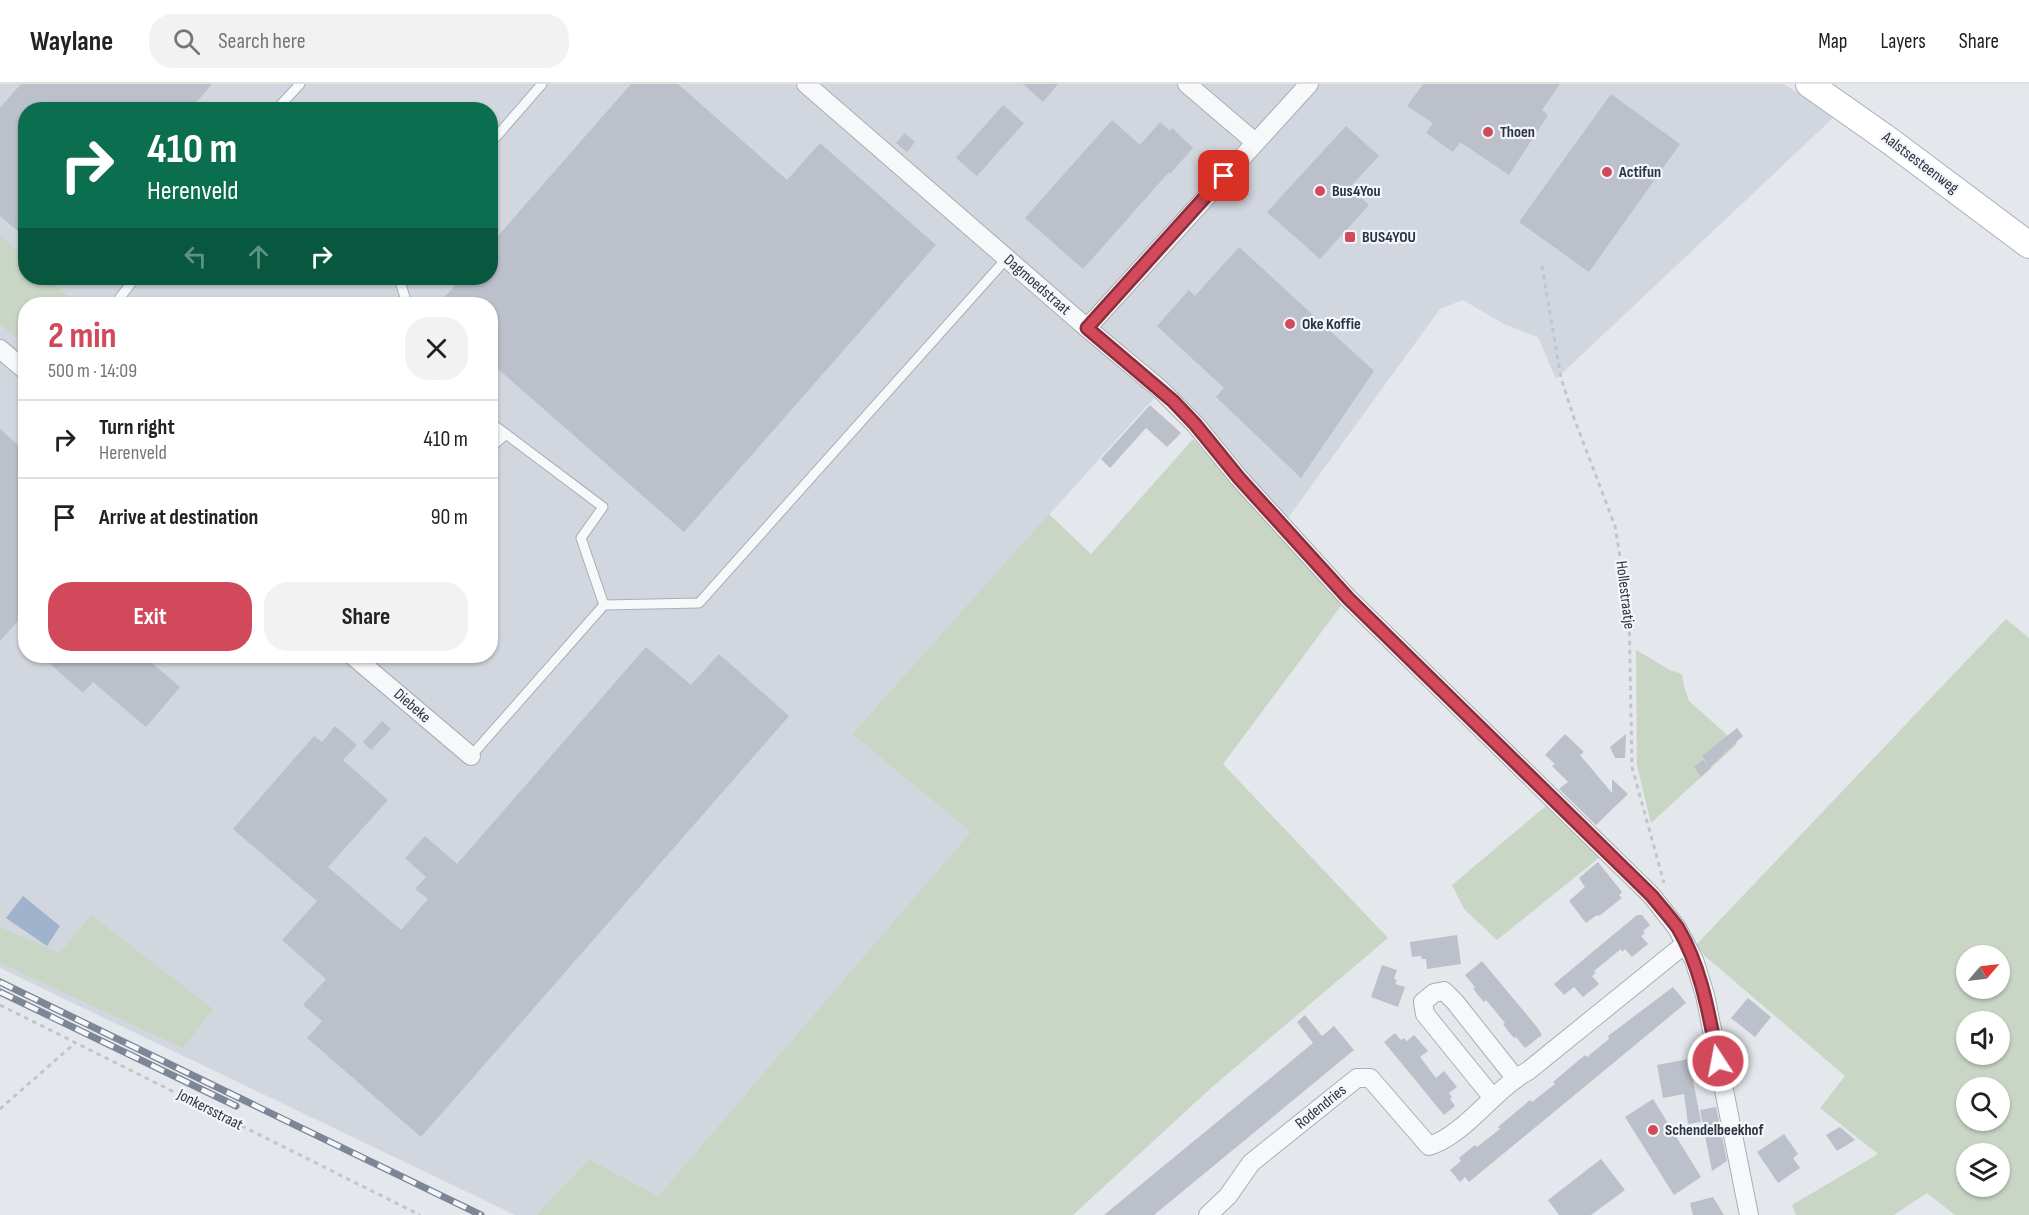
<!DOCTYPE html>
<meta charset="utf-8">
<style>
:root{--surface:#fff;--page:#f2f2f2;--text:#222;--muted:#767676;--line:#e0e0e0;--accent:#d1495b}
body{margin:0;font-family:"Sofia Sans Condensed",sans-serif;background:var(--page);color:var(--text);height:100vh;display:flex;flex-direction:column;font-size:22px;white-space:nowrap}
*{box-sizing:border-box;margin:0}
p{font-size:20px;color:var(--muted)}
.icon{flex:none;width:33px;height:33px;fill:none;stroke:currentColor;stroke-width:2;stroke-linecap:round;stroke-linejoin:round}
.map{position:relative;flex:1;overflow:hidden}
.details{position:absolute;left:18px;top:213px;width:480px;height:366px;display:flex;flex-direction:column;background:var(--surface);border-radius:24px;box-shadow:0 2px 4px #0004}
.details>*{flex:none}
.hud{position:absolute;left:18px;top:18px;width:480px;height:183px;border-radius:24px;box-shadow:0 2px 4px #0004;background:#0b6e4f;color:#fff;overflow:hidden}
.needle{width:39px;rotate:62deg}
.buttons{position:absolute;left:1956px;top:861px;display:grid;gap:12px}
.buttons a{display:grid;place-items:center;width:54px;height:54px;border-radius:50%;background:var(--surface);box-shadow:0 2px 4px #0004;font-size:30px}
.pin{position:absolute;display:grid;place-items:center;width:51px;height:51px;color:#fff;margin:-26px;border-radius:12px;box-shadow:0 3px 9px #0006}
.me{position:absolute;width:66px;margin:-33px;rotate:349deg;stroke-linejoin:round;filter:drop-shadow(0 0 4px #0008)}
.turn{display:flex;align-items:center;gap:21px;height:126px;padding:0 30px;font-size:27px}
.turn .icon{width:78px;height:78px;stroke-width:2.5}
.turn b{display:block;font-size:42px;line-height:51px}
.lanes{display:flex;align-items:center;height:57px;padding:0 30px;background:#0003;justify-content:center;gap:30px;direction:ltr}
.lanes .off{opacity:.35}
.round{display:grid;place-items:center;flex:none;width:63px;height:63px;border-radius:24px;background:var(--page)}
.headline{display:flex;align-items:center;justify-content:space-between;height:102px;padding:0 30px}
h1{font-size:36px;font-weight:700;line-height:45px;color:var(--accent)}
.button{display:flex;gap:12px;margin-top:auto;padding:12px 30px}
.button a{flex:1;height:69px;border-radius:24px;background:var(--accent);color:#fff;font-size:24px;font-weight:700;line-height:69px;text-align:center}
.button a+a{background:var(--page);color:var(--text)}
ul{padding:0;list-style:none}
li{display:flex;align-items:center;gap:18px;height:78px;padding:0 30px;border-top:2px solid var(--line)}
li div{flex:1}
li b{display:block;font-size:22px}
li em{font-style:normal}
header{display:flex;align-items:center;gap:36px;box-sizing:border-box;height:84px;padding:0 30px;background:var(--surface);border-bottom:2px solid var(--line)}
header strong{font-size:28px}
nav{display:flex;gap:33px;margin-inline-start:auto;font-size:21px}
.search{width:420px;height:54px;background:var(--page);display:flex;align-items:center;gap:15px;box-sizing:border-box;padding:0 21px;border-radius:24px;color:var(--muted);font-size:22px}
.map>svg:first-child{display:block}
</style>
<header>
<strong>Waylane</strong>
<div class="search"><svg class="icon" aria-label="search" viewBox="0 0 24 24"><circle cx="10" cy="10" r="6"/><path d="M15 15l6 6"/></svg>Search here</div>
<nav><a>Map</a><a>Layers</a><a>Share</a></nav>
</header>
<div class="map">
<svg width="2029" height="1131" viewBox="0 0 2029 1131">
<rect width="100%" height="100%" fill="#e4e7ec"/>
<g fill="#d2d6de" fill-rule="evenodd">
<path d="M0,0H794L1154,314L852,650L972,748L658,1112L589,1075L536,1131H515L0,884ZM26,26H490V194H26ZM26,220H490V572H26Z"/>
<polygon points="820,0 1784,0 1834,33 1556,295 1538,253 1504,240 1463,216 1440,225 1285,438 1249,400 929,97"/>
</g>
<g fill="#c9d6c5" fill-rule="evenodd">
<polygon points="0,151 25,174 26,194 47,194 77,220 26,220 25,262 0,240"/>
<polygon points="1193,355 1343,519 1223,680 1388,854 1211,1004 1073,1131 536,1131 589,1075 658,1112 971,748 852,650 1049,430 1091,470"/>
<path d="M2006,535L2029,554V1131H1955L1927,1109L1894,1131H1796L1792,1121L1878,1070L1820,1024L1845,992L1705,872L1696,861ZM1966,872H2000V904H1966ZM1966,938H2000V970H1966ZM1966,1004H2000V1036H1966ZM1966,1070H2000V1102H1966Z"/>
<polygon points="1636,566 1670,586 1682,590 1684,602 1689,617 1737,660 1651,739 1637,682"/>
<polygon points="1547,721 1600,773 1497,856 1464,825 1452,801"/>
<polygon points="91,831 213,925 183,964 0,879 0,843 60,869"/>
</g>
<polygon fill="#9fb4cc" points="23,812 60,842 47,862 6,834"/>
<g fill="#bbc0ca">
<polygon points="21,0 212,0 190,26 26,26 26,154 0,132 0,24"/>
<polygon points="631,0 678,0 787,96 820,59 936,161 684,448 490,278 490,220 438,220 462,194 490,194 490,161"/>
<polygon points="1023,0 1058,0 1043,18"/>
<polygon points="1423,0 1560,0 1542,26 1548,31 1509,91 1460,58 1453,68 1426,49 1433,39 1407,22"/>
<polygon points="1611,10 1680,60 1589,188 1519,138"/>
<polygon points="1003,21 1024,39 977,92 956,74"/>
<polygon points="1112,36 1140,61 1160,38 1170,47 1172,44 1193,64 1170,90 1169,88 1083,185 1025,134"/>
<polygon points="1346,42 1379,72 1350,103 1369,121 1320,175 1267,128"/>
<polygon points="905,49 915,58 907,68 896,59"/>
<polygon points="1239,163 1374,287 1301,394 1216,313 1224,304 1157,242 1189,206 1195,212"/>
<polygon points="1150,321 1181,349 1167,363 1146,344 1110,384 1101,375"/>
<polygon points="0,345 26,368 26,528 0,557"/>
<polygon points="646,563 691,601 719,570 789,632 421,1053 307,954 322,937 303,921 326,895 282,856 317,817 233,745 314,652 322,658 335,642 357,661 343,676 388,716 328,783 401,846 428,815 415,805 426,793 405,774 425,752 457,780"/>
<polygon points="41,572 144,572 180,603 146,643 93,598 83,609"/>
<polygon points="382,637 391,645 371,666 363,658"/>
<polygon points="1737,644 1743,652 1710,683 1702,672"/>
<polygon points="1565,650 1584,668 1580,671 1612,709 1612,695 1628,710 1596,741 1559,705 1568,698 1552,682 1555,680 1545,671"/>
<polygon points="1626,650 1625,674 1615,674 1610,663"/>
<polygon points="1703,676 1711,684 1701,693 1694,683"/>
<polygon points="1598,778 1622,808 1619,811 1622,814 1599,832 1597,831 1586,839 1569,817 1585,803 1579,794"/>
<polygon points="1637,831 1642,831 1650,841 1643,847 1645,849 1641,852 1648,860 1632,873 1625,865 1622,868 1621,865 1594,887 1596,889 1592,892 1599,900 1583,913 1574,903 1564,911 1554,900"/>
<polygon points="1457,851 1461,880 1427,885 1426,875 1422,875 1421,872 1412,873 1410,858"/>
<polygon points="1482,877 1537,943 1542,951 1525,964 1516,953 1514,954 1508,947 1503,940 1505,939 1486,916 1484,918 1477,910 1473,904 1475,903 1465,891"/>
<polygon points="1382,881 1397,886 1394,895 1397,896 1395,900 1405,903 1398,923 1371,913"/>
<polygon points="1673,903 1686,919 1469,1098 1465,1093 1460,1098 1450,1086 1461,1077 1459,1074 1475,1061 1477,1063 1500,1045 1498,1043 1530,1016 1532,1018 1555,1000 1553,998 1585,971 1587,973 1609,955 1608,952"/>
<polygon points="1748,914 1771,933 1755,953 1731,934"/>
<polygon points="1305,931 1322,952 1334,942 1354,966 1154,1131 1104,1131 1313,959 1297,938"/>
<polygon points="1395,949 1401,956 1404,954 1407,957 1414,951 1428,967 1420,973 1436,994 1444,987 1457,1003 1449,1009 1452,1013 1450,1015 1455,1022 1444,1031 1384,958"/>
<polygon points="1689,975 1701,1038 1688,1040 1684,1010 1663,1014 1657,981"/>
<polygon points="1653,1015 1701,1093 1674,1111 1625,1033"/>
<polygon points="1716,1023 1727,1077 1712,1087 1700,1026"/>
<polygon points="1840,1043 1855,1056 1837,1067 1826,1051"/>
<polygon points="1784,1050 1798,1070 1793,1074 1800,1084 1778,1099 1757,1068"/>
<polygon points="1601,1075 1625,1106 1591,1131 1559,1131 1548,1116"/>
<polygon points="1713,1113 1724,1131 1693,1131 1690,1119"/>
</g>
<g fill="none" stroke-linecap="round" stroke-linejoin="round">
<g stroke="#a9aeb7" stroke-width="11">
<g id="service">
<polyline points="276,26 300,0"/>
<polyline points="490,60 542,0"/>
<polyline points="399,194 407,220"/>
<polyline points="115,220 135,194"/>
<polyline points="490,364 506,350"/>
<polyline points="604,521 699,519 1007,174"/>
<polyline points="471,672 604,521 581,454 603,423 490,338"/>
</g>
</g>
<g stroke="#a9aeb7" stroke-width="20">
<g id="minor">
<polyline points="806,0 1087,244 1161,306 1195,340 1239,394 1348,514 1652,812 1677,844 1694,876 1705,911 1749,1131"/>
<polyline points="1187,0 1255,58"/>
<polyline points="1087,244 1309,0"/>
<polyline points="0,265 26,287"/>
<polyline points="353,572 471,672"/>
<polyline points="1493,1014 1425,930 1423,918 1434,909 1444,907 1455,918 1516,995"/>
<path d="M1208,1131L1228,1112L1251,1079L1357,994H1370L1429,1062C1465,1051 1494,1005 1528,987L1685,860"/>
</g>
</g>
<g stroke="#a9aeb7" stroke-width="28">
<polyline id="secondary" points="1809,0 1890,57 2029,161"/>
</g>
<g stroke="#c2c5cb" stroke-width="3" stroke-dasharray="4.5 4.5" stroke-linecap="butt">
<polyline points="1542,182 1561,294 1574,334 1615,442 1629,528 1632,683 1664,799"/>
<polyline points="0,921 420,1131"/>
<polyline points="0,1025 75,959"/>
</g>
<use href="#service" stroke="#f7f8fa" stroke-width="9"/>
<use href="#minor" stroke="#f7f8fa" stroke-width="18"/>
<use href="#secondary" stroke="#fff" stroke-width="26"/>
<g stroke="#7d8696" stroke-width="7">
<g id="rail">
<polyline points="0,898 481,1131"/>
<polyline points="0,908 236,1022"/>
</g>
</g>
<use href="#rail" stroke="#f4f6f9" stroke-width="4.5" stroke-dasharray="14" stroke-linecap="butt"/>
</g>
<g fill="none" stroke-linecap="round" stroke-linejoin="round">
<g stroke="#882f3b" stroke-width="15">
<path id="route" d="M1224,92L1087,244L1173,317L1195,340L1239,394L1348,514L1652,812C1660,822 1670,833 1678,844C1702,885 1709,931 1718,977"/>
</g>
<use href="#route" stroke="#d1495b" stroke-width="10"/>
</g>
<g fill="#d1495b" stroke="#f4f6f9" stroke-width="2">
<circle cx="1488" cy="48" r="6"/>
<circle cx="1607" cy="88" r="6"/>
<circle cx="1320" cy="107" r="6"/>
<rect x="1344" y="147" width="12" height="12" rx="3"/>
<circle cx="1290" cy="240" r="6"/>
<circle cx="1653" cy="1046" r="6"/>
</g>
<g text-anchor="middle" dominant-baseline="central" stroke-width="4.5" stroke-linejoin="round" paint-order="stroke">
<g font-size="16" font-weight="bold" fill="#2b3445" stroke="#f4f6f9" text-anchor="start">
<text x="1500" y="48">Thoen</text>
<text x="1619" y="88">Actifun</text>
<text x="1332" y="107">Bus4You</text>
<text x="1362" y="153">BUS4YOU</text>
<text x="1302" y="240">Oke Koffie</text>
<text x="1665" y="1046">Schendelbeekhof</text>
</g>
<g font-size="16" fill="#2b3445" stroke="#f4f6f9">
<text transform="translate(1920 79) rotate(37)">Aalstsesteenweg</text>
<text transform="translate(1037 201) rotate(41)">Dagmoedstraat</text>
<text transform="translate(1625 511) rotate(83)">Hollestraatje</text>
<text transform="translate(412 622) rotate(41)">Diebeke</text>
<text transform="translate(1321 1023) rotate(-39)">Rodendries</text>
<text transform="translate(210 1026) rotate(27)">Jonkersstraat</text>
</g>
</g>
</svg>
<div class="buttons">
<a><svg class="needle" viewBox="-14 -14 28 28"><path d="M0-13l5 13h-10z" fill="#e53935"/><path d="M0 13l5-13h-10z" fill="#767676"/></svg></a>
<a><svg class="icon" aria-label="sound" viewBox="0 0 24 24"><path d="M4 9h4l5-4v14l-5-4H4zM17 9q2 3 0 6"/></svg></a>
<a><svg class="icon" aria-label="search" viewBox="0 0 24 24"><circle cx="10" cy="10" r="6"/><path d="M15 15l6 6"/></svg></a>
<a><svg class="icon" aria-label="layers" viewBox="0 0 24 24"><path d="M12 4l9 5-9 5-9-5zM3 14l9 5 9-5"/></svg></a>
</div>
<div class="pin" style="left:1224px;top:92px;background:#d93025"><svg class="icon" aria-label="arrive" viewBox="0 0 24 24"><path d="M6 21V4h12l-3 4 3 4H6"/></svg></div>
<svg class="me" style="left:1718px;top:977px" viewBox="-20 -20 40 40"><circle r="17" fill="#d1495b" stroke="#fff" stroke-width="3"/><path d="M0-11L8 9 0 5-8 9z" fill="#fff"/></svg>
<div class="hud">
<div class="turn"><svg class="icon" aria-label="right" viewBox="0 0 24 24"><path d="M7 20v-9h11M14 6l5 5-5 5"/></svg><div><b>410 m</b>Herenveld</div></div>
<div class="lanes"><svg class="icon off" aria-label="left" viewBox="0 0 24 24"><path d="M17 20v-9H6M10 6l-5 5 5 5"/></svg><svg class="icon off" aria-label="ahead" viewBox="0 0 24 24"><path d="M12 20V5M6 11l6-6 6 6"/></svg><svg class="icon" aria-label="right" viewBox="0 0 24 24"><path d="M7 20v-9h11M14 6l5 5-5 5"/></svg></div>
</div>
<section class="details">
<div class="headline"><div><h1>2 min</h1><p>500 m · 14:09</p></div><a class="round"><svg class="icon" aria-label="close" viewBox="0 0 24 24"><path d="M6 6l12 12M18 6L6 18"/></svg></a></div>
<ul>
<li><svg class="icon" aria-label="right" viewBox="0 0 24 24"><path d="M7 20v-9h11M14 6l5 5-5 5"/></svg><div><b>Turn right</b><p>Herenveld</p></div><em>410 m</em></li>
<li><svg class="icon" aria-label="arrive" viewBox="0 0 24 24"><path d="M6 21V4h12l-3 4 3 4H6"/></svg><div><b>Arrive at destination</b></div><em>90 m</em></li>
</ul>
<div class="button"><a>Exit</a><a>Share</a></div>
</section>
</div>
